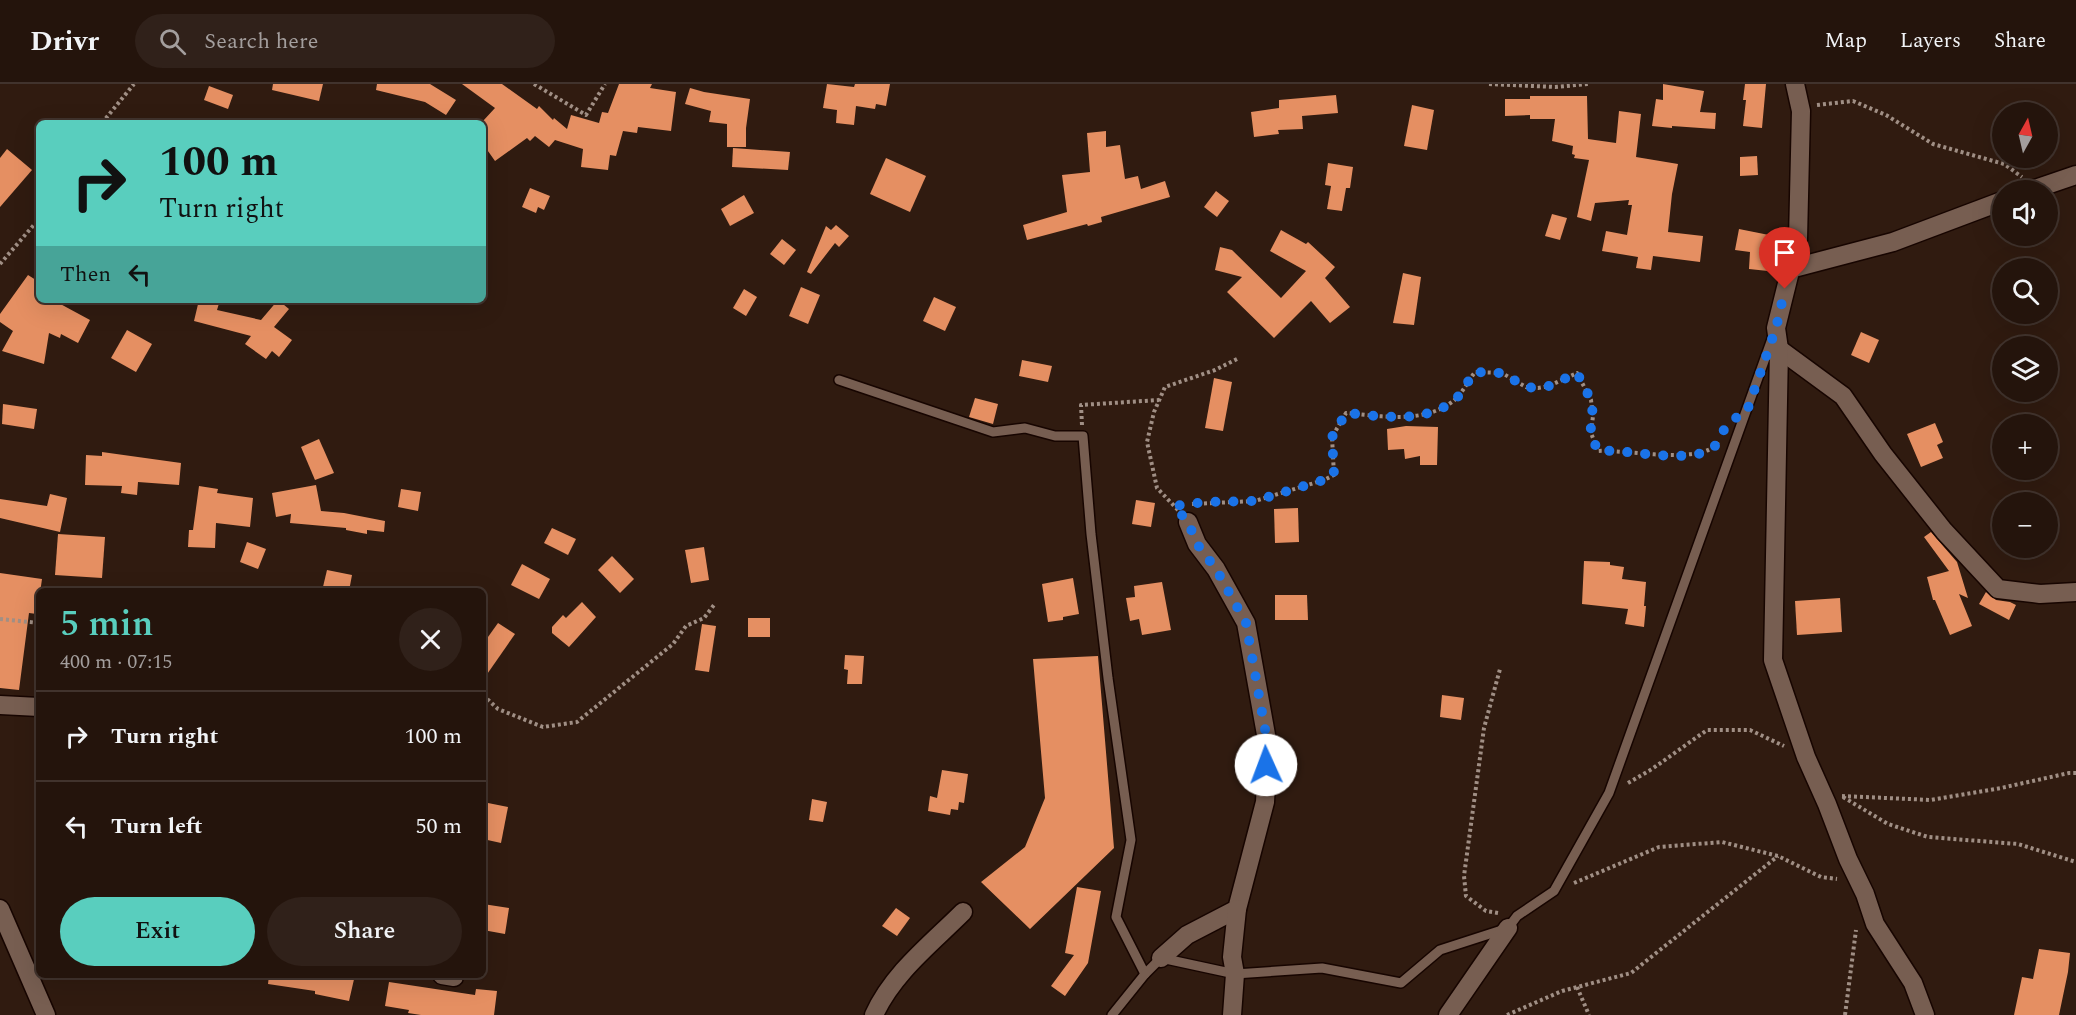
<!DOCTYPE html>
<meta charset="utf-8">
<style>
:root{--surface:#24140c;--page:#30211a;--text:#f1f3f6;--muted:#a39e9d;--line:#41332d;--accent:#59cebe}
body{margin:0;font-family:Spectral,serif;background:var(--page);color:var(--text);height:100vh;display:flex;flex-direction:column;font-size:22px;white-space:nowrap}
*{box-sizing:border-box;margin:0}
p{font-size:20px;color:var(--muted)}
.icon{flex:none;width:33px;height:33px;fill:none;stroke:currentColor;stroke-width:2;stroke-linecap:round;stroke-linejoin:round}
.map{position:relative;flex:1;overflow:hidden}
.sheet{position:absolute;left:36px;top:504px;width:450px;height:390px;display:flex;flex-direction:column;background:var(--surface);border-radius:9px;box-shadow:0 6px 24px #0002,0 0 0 2px var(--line)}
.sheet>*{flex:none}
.guide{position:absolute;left:36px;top:36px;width:450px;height:183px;border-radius:9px;box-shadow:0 6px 24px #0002,0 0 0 2px var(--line);background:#59cebe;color:#111;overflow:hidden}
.needle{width:39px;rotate:8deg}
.tools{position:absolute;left:1992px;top:18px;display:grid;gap:12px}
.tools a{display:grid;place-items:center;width:66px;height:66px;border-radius:50%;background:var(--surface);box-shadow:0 6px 24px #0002,0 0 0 2px var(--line);font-size:30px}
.pin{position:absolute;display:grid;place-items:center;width:51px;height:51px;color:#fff;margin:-62px -26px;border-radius:50% 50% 50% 0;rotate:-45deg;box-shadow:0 0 6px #0007}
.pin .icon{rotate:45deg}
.me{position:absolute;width:66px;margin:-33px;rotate:358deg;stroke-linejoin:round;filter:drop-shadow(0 0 4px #0008)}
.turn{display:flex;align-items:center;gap:21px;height:126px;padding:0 24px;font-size:27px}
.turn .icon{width:78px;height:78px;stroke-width:2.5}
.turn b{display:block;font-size:42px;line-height:51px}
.then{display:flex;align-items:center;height:57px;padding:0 24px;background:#0003;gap:12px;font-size:22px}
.round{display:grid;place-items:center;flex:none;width:63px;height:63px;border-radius:32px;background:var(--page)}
.summary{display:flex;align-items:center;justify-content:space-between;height:102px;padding:0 24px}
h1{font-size:36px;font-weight:600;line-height:45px;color:var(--accent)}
.action{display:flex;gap:12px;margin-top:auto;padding:12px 24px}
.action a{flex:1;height:69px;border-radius:36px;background:var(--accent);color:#111;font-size:24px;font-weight:600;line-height:69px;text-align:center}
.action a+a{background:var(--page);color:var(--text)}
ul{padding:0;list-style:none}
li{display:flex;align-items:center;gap:18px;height:90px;padding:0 24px;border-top:2px solid var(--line)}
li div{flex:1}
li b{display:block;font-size:22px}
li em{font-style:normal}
header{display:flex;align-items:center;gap:36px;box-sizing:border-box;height:84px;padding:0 30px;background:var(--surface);border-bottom:2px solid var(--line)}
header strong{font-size:28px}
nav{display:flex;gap:33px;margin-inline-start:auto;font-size:21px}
.search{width:420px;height:54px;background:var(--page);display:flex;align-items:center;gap:15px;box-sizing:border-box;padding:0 21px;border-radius:33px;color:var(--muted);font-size:22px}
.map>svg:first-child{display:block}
</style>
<header>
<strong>Drivr</strong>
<div class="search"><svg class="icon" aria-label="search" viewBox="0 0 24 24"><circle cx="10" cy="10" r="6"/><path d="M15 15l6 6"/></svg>Search here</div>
<nav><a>Map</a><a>Layers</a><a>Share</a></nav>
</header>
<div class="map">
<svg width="2076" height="931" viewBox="0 0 2076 931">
<rect width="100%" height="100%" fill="#301b10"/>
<g fill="#e58f62">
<polygon points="273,0 323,0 319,17 272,6"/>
<polygon points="377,0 430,0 456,16 446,31 425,18 376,6"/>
<polygon points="462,0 502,0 537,25 539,22 553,36 554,34 567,45 571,31 599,39 602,28 608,29 619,0 652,0 650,4 676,8 671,47 638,43 637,49 623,47 616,72 610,71 608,86 581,83 583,65 555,56 549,63 535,52 530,57 527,54 495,77 483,60 483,37 495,24"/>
<polygon points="827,0 854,3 855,0 890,0 886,22 876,20 875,25 856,22 854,41 836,39 837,26 823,24"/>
<polygon points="1663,0 1704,7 1700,28 1716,29 1715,45 1672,42 1672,44 1652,42 1656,15 1663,16"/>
<polygon points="1745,0 1766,0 1762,44 1743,42 1746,16 1743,16"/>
<polygon points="209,2 233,11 228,25 204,16"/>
<polygon points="690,4 704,8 750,15 746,44 746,63 727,63 727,40 709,38 711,27 685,20"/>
<polygon points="1336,11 1338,29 1302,32 1303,45 1278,46 1279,50 1254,53 1251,28 1279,24 1279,16"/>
<polygon points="1530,12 1587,12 1588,55 1616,59 1619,27 1641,30 1636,73 1678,80 1672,110 1668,148 1703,152 1700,178 1653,172 1651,186 1636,184 1638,173 1602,167 1606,147 1627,151 1632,121 1628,121 1629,116 1595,119 1591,137 1577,133 1589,76 1574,74 1575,71 1572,70 1573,62 1552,57 1555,35 1530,35 1530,31 1505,32 1505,15 1530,15"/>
<polygon points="1412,21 1434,26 1427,66 1404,62"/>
<polygon points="1106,47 1106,63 1120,61 1125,95 1138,92 1141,105 1165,97 1170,113 1101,133 1102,138 1088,142 1087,140 1027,156 1023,141 1067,128 1062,91 1090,88 1087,49"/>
<polygon points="733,64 790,68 788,86 732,83"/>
<polygon points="7,65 32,86 0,123 0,74"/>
<polygon points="1757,72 1758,91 1740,92 1740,73"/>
<polygon points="886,74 926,92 910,128 870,110"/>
<polygon points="1328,79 1353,83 1350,104 1346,104 1342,127 1327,125 1331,102 1325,101"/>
<polygon points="530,104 550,112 544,126 538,123 536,129 522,123"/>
<polygon points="1216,107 1229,117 1217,133 1204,123"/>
<polygon points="744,111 754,129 730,142 721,125"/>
<polygon points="1552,130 1567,134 1560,156 1545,152"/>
<polygon points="836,141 849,152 839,163 835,159 811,190 807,188 826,142 831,146"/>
<polygon points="1739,145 1769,151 1784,151 1784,166 1770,166 1768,187 1749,185 1750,168 1735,166"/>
<polygon points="1281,146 1306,160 1308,158 1335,183 1325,194 1350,223 1330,239 1311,217 1274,254 1227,208 1242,193 1215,186 1220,163 1232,166 1281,214 1306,187 1270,167"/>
<polygon points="782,155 796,166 784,181 770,170"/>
<polygon points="1403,189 1421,193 1414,241 1393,239"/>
<polygon points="28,191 39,198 39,216 53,216 90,236 78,259 61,250 60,254 49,249 44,280 2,267 13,247 0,238 0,230"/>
<polygon points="801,203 820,211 808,240 789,232"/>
<polygon points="744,205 757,213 746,232 733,224"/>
<polygon points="934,213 956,223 945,247 923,237"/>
<polygon points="199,216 220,216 217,226 261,236 278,216 289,225 274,243 292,256 279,273 272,267 266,275 245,260 251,252 194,237"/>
<polygon points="127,246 152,260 136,288 111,274"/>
<polygon points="1861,248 1879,256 1869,279 1851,271"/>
<polygon points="1022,276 1052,282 1048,298 1019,292"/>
<polygon points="1214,294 1232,298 1223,347 1205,344"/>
<polygon points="975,314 998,320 993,340 969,333"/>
<polygon points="3,320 37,325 34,345 2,340"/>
<polygon points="1935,339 1943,358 1937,361 1943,374 1921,383 1907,350"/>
<polygon points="1406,342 1438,343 1437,381 1420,381 1420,372 1405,375 1404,365 1388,366 1387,345"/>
<polygon points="319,355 334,389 315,396 301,363"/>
<polygon points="102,368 181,379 179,401 138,398 137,411 121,409 122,402 85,401 86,371 102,372"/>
<polygon points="316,401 321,427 344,429 385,437 384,448 367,446 367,450 346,446 346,444 290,439 291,430 276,433 272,409"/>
<polygon points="199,402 218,405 217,409 253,414 250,443 216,439 215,464 188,463 189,446 193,446"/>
<polygon points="401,405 421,408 418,427 398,423"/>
<polygon points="50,410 67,414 60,448 0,434 0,415 47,422"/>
<polygon points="1136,416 1155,419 1151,443 1132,440"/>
<polygon points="1298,424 1299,458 1275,459 1274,425"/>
<polygon points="552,444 576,455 568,471 544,459"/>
<polygon points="1931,448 1957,478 1968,514 1959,510 1972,542 1950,551 1935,516 1933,516 1927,493 1949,487 1924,453"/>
<polygon points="58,450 105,453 102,494 55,491"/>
<polygon points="247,458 266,465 258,485 240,478"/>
<polygon points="704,463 709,496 691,499 685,466"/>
<polygon points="612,472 634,495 620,509 598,486"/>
<polygon points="1584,477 1610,478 1610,481 1624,483 1622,495 1646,498 1644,522 1646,522 1644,543 1625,540 1628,525 1582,520"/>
<polygon points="522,480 550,495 539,515 511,501"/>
<polygon points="327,486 352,491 349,507 322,507"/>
<polygon points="0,489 42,495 37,530 29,529 19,606 0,604"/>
<polygon points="1073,494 1079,530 1063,533 1063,536 1048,538 1042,500"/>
<polygon points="1162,498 1171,546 1142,551 1139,535 1130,537 1126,514 1135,513 1134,502"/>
<polygon points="1986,508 1996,516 2010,518 2016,521 2009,536 1979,520"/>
<polygon points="1275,511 1307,511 1308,536 1275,536"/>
<polygon points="1840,514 1842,548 1797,551 1795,517"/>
<polygon points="582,518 596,533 569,563 552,549 552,543 563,531 566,534"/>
<rect x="748" y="534" width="22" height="19"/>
<polygon points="498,539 515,550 483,596 483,560"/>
<polygon points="702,540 716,542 709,588 695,586"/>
<polygon points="845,571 864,572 862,600 847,600 848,586 844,585"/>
<polygon points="1098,572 1114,764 1030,845 981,798 1025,763 1045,714 1033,575"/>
<polygon points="1442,611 1464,614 1461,636 1440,633"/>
<polygon points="942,686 968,690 964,719 959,718 958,726 951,725 950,731 928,727 930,712 937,714"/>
<polygon points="812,715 827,718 823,738 809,736"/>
<polygon points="483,718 508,723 501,759 483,755"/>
<polygon points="1077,803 1101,807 1088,879 1065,912 1051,902 1074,871 1065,869"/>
<polygon points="483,820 509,824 505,850 483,846"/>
<polygon points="896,824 910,834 897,852 882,842"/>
<polygon points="2039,865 2070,869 2068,888 2059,931 2014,931 2022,893 2033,895"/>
<polygon points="269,891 355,891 349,917 315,910 315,907 268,900"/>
<polygon points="389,898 475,911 476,905 497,907 494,931 421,931 408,929 409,926 385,922"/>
</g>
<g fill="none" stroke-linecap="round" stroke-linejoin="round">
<g stroke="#170500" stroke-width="12">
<g id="service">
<polyline points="839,296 993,348 1025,344 1055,352 1083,352 1091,450 1108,594 1131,756 1116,833 1145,890 1161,874 1235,890 1322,884 1401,899 1440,866 1508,844 1517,832 1554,807 1609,709 1773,252"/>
<polyline points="1112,931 1145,890"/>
</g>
</g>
<g stroke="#170500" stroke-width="21">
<g id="minor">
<polyline points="2032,106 2076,91"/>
<polyline points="1790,185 1893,158 2002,117"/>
<polyline points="1779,265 1843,312 1883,370 1944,447 1998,505 2040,510 2076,508"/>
<polyline points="0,621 39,623"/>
<polyline points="0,825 46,931"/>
<polyline points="1161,874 1187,851 1237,825 1265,718 1268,662 1246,539 1216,485 1197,460 1188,438"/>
<polyline points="442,891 454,893 454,891"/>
<path d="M874,931C893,889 931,860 963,828"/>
<polyline points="1232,931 1235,890 1232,873 1237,825"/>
<polyline points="1448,931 1508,844"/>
</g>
</g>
<g stroke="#170500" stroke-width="21">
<polyline id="tertiary" points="1795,0 1801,27 1798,155 1776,244 1779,265 1773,576 1806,673 1827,720 1848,775 1865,810 1875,840 1913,899 1925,931"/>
</g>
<g stroke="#a08f85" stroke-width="4" stroke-dasharray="3 3" stroke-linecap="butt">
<polyline points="534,0 586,31 605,0"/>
<polyline points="1489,0 1555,3 1588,0"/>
<polyline points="1817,21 1853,17 1886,31 1933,60 2004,80 2022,93"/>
<polyline points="102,39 134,0"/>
<polyline points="0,180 39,135"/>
<polyline points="1082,341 1081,321 1159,316"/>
<path d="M1192,420L1255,417L1324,396L1334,391L1332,353L1346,329C1381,332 1422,340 1452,318C1461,312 1468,297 1475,288L1502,289L1526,303L1538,304L1549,302L1577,289L1591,316L1593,332L1591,349L1598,367C1624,365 1704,382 1718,358"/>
<polyline points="1178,426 1157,404 1147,358 1154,328 1165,303 1215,286 1237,275"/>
<polyline points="0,535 39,539"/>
<polyline points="483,611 498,625 543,643 577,638 673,560 686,542 704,534 714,521"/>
<polyline points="1628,699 1652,685 1707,646 1750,646 1784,662"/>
<polyline points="1842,712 1931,716 2001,704 2069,689 2076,689"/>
<polyline points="1843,713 1888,740 1928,753 2018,760 2076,778"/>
<polyline points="1574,799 1659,763 1722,758 1778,772 1821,793 1837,795"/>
<polyline points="1498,829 1486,827 1466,812 1464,792 1484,644 1500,585"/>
<polyline points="1577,903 1589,931"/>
<polyline points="1507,931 1562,907 1631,889 1778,772"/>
<polyline points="1845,931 1856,846"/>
</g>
<use href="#service" stroke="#775e51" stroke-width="9"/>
<use href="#minor" stroke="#775e51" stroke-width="18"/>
<use href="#tertiary" stroke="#775e51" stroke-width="18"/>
</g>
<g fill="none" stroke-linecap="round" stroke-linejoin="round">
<path stroke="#1a73e8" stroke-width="10" stroke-dasharray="0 18" d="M1266,681L1268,662L1246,539L1216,485L1197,460L1188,438L1174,422L1206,418L1255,417L1324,396L1334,391L1332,353L1346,329C1380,332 1422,340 1452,318C1461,312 1468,297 1474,288L1502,289L1526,303L1538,304L1549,302L1577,289L1591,316L1593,332L1590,349L1598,367C1630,365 1679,379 1708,367C1721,361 1720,347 1730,338C1733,334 1741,332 1746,330L1776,244L1785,205"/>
</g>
</svg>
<div class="tools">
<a><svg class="needle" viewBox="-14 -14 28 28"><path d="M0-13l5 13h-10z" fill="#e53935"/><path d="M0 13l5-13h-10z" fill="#a39e9d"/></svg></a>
<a><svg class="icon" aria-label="sound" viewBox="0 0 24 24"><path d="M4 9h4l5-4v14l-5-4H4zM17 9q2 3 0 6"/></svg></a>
<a><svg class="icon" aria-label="search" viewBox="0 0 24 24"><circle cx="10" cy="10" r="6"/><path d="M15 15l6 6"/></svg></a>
<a><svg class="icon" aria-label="layers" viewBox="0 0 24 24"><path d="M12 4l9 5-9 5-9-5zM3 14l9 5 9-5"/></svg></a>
<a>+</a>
<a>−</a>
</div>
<div class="pin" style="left:1785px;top:205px;background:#d93025"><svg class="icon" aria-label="arrive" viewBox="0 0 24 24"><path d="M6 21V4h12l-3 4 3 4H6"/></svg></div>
<svg class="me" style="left:1266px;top:681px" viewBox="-20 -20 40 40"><circle r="19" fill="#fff"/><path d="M0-13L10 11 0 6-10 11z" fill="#1a73e8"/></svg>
<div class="guide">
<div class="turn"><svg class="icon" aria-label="right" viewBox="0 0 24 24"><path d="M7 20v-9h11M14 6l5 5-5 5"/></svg><div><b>100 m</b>Turn right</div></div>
<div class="then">Then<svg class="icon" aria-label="left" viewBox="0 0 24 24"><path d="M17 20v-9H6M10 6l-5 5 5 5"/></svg></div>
</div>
<section class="sheet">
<div class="summary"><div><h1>5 min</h1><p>400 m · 07:15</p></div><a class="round"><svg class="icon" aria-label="close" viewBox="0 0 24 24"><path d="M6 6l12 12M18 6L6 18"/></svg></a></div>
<ul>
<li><svg class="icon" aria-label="right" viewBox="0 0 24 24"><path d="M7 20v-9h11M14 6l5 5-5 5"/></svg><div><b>Turn right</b></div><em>100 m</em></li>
<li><svg class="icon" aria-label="left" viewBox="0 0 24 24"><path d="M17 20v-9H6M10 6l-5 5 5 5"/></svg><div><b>Turn left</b></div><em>50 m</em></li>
</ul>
<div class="action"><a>Exit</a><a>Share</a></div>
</section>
</div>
